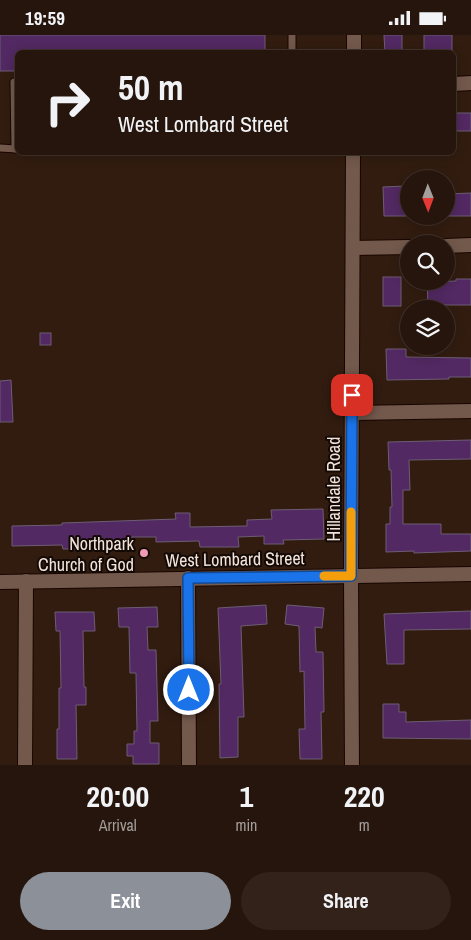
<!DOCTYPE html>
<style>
:root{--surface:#26150c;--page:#32221a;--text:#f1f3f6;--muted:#a49f9d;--line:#42342d;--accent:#8c9099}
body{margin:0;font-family:"Archivo Narrow",sans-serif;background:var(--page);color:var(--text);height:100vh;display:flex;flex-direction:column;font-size:19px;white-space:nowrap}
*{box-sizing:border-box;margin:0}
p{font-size:16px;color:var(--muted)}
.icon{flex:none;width:28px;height:28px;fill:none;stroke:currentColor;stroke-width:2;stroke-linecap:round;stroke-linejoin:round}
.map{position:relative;height:730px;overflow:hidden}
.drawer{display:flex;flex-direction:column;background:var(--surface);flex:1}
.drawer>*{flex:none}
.hud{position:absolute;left:15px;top:15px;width:441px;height:105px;border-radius:8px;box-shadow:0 2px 12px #0003,0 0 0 1px var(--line);background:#26150c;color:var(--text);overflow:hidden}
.needle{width:32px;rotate:179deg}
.buttons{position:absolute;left:400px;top:135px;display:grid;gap:10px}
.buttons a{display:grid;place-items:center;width:55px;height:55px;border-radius:50%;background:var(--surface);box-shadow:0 2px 12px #0003,0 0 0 1px var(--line);font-size:25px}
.pin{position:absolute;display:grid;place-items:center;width:42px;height:42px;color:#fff;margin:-21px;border-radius:10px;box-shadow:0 2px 8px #0006}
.me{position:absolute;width:55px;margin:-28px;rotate:0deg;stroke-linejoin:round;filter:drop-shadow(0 0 4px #0008)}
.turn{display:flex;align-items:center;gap:18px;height:105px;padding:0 20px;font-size:22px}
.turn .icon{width:65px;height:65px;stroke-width:2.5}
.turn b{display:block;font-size:35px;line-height:42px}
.eta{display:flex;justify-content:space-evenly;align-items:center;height:85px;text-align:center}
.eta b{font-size:30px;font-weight:700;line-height:35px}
.cta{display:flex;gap:10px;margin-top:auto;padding:10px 20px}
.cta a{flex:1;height:58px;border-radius:30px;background:var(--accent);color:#fff;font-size:20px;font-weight:700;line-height:58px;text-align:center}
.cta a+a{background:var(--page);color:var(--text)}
.status{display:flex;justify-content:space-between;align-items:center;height:35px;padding:0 25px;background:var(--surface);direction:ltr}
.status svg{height:14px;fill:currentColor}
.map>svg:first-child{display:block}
</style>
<div class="status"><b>19:59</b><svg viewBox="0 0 49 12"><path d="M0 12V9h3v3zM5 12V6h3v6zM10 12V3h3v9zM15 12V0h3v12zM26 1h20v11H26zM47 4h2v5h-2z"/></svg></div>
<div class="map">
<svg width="471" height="730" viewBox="0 0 471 730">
<rect width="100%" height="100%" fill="#321c10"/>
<g fill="#522962" stroke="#6d5d74">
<polygon points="0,0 265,0 265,18 18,18 18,36 0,36"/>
<polygon points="384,0 402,0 402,18 385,18"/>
<rect x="424" y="0" width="28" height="16"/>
<rect x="454" y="78" width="17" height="18"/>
<polygon points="406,151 406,181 384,181 383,152"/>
<polygon points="471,158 471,181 446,181 446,159"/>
<rect x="383" y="242" width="18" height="29"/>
<polygon points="456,244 471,244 471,270 428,270 427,247 456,246"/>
<rect x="40" y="298" width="11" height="12"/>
<polygon points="386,314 406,314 406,322 471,323 471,342 449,342 449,344 387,345"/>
<polygon points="11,345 13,387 0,387 0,346"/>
<polygon points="471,405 471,424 409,425 410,455 403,455 403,489 441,489 441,499 471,499 471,516 414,518 414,516 386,517 386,489 390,489 390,472 392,472 391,435 389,435 388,407"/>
<polygon points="323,474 324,504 283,505 284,509 264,509 264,501 238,502 239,512 200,512 199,506 156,507 156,502 132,502 132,510 110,510 110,504 81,505 81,514 63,514 62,510 12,511 12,491 62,490 62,488 176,484 175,478 190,478 190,492 247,491 247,485 272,484 271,475"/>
<polygon points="266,570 267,589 241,591 244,682 238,682 238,722 220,723 219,649 221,649 218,573"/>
<polygon points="287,570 324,573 322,593 315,592 316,617 323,617 324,677 321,677 322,724 300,724 299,694 305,694 304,636 300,637 299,591 285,589"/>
<polygon points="157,572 158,592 147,592 148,615 156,615 157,651 158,686 150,686 150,708 159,708 159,729 133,729 133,721 127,721 127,709 134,709 134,696 137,696 136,638 130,638 129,592 119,592 118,573"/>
<polygon points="471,576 471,594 404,595 404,629 387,629 384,579"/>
<polygon points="55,577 94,577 95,596 83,596 84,652 86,652 86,670 76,670 77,724 57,724 57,694 59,694 59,653 61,653 60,596 56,596"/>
<polygon points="383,669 399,669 399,677 406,677 406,687 471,685 471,704 383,703"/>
</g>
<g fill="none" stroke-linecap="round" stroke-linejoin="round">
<g stroke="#190600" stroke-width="9">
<g id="lane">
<polyline points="292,0 292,18"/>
<polyline points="14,47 15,114"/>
<polyline points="0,113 17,114"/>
</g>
</g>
<g stroke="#190600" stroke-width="16">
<g id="street">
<polyline points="354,18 354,0"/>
<polyline points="454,49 471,48"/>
<polyline points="446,211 471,210"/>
<polyline points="353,213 409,212"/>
<polyline points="352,378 471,376"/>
<polyline points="188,543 189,730"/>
<polyline points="0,547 471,539"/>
<polyline points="25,730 26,546"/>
<polyline points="352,730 351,541 353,118"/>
</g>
</g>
<use href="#lane" stroke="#73594c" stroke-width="7"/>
<use href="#street" stroke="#73594c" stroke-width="14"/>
</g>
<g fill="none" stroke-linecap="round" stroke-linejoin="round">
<g stroke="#114b97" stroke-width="12">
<polyline id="route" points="189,655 188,543 351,541 352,360"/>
</g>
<use href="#route" stroke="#1a73e8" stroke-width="9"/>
<polyline stroke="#f59e0b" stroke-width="9" points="324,541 351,541 351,477"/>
</g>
<circle fill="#f09ab7" stroke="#130905" stroke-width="2" cx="144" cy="518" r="5"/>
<g text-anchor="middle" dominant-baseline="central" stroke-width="4" stroke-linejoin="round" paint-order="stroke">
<g font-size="18" fill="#f2e3db" stroke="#130905">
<text transform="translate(333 454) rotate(-90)">Hillandale Road</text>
<text transform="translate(235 524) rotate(-1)">West Lombard Street</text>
</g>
<g font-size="18" fill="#f2e3db" stroke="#130905" text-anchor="end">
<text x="134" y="508">Northpark<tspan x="134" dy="21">Church of God</tspan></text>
</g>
</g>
</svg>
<div class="buttons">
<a><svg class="needle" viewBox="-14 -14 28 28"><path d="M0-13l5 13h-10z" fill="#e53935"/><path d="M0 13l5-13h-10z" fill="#a49f9d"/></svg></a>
<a><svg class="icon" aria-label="search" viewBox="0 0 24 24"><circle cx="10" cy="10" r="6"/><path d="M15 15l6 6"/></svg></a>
<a><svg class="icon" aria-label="layers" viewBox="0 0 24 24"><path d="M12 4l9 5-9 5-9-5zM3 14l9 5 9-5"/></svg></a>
</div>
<div class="pin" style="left:352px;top:360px;background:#d93025"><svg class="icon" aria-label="arrive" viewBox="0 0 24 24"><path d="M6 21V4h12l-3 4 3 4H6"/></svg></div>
<svg class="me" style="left:189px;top:655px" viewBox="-20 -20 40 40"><circle r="17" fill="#1a73e8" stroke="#fff" stroke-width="3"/><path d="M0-11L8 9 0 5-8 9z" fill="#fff"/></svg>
<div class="hud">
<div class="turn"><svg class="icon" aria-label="right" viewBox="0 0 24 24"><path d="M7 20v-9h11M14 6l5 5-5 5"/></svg><div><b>50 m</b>West Lombard Street</div></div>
</div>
</div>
<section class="drawer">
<div class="eta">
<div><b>20:00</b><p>Arrival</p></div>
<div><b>1</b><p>min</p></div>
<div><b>220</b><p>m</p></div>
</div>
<div class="cta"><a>Exit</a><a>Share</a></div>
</section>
